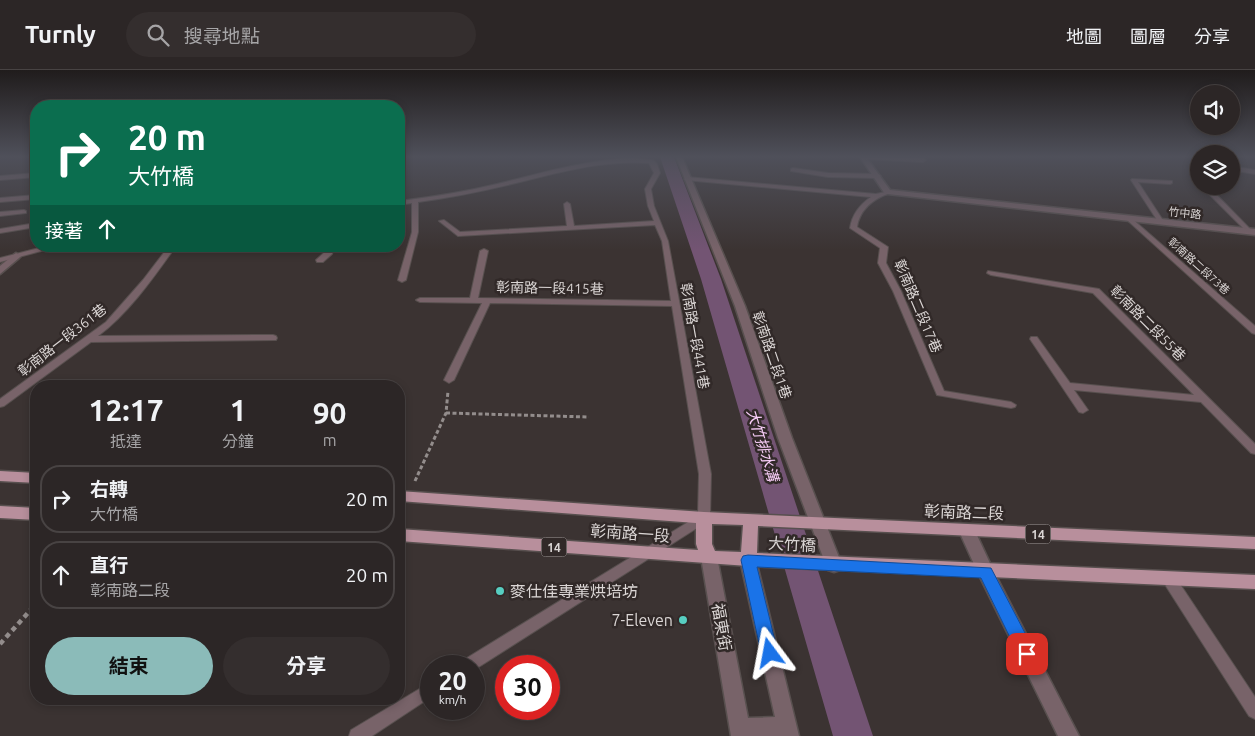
<!DOCTYPE html>
<html lang="zh-TW">
<meta charset="utf-8">
<style>
:root{--surface:#2c2626;--page:#342e2e;--text:#f1f3f6;--muted:#a6a5a7;--line:#484343;--accent:#8bbbb9}
body{margin:0;font-family:Ubuntu,"Noto Sans TC",sans-serif;background:var(--page);color:var(--text);height:100vh;display:flex;flex-direction:column;font-size:19px;white-space:nowrap}
*{box-sizing:border-box;margin:0}
p{font-size:16px;color:var(--muted)}
.icon{flex:none;width:28px;height:28px;fill:none;stroke:currentColor;stroke-width:2;stroke-linecap:round;stroke-linejoin:round}
.map{position:relative;flex:1;overflow:hidden}
.panel{position:absolute;left:30px;top:310px;width:375px;height:325px;display:flex;flex-direction:column;background:var(--surface);border-radius:20px;box-shadow:0 2px 8px #0003,0 0 0 1px var(--line)}
.panel>*{flex:none}
.hud{position:absolute;left:30px;top:30px;width:375px;height:152px;border-radius:20px;box-shadow:0 2px 8px #0003,0 0 0 1px var(--line);background:#0b6e4f;color:#fff;overflow:hidden}
.buttons{position:absolute;left:1190px;top:15px;display:grid;gap:10px}
.buttons a{display:grid;place-items:center;width:50px;height:50px;border-radius:50%;background:var(--surface);box-shadow:0 2px 8px #0003,0 0 0 1px var(--line);font-size:25px}
.speed{position:absolute;left:420px;top:585px;display:flex;gap:10px;font-size:25px;font-weight:700;text-align:center}
.speed>*{display:grid;place-content:center;width:65px;height:65px;border-radius:50%;background:var(--surface);box-shadow:0 2px 8px #0003,0 0 0 1px var(--line);line-height:1}
.speed small{font-size:12px;font-weight:400}
.speed .limit{border:8px solid #d22;background:#fff;color:#111}
.pin{position:absolute;display:grid;place-items:center;width:42px;height:42px;color:#fff;margin:-21px;border-radius:10px;box-shadow:0 2px 8px #0006}
.me{position:absolute;width:55px;margin:-28px;rotate:347deg;stroke-linejoin:round;filter:drop-shadow(0 0 4px #0008)}
.turn{display:flex;align-items:center;gap:18px;height:105px;padding:0 15px;font-size:22px}
.turn .icon{width:65px;height:65px;stroke-width:2.5}
.turn b{display:block;font-size:35px;line-height:42px}
.then{display:flex;align-items:center;height:48px;padding:0 15px;background:#0003;gap:10px;font-size:19px}
.eta{display:flex;justify-content:space-evenly;align-items:center;height:85px;text-align:center}
.eta b{font-size:30px;font-weight:700;line-height:35px}
.primary-button{display:flex;gap:10px;margin-top:auto;padding:10px 15px}
.primary-button a{flex:1;height:58px;border-radius:30px;background:var(--accent);color:#111;font-size:20px;font-weight:700;line-height:58px;text-align:center}
.primary-button a+a{background:var(--page);color:var(--text)}
ul{padding:0;list-style:none}
li{display:flex;align-items:center;gap:15px;height:68px;margin:0 10px 8px;padding:0 5px;border:2px solid var(--line);border-radius:20px}
li div{flex:1}
li b{display:block;font-size:19px}
li em{font-style:normal}
header{display:flex;align-items:center;gap:30px;box-sizing:border-box;height:70px;padding:0 25px;background:var(--surface);border-bottom:1px solid var(--line)}
header strong{font-size:24px}
nav{display:flex;gap:28px;margin-inline-start:auto;font-size:18px}
.search{width:350px;height:45px;background:var(--page);display:flex;align-items:center;gap:12px;box-sizing:border-box;padding:0 18px;border-radius:28px;color:var(--muted);font-size:19px}
.map>svg:first-child{display:block}
</style>
<header>
<strong>Turnly</strong>
<div class="search"><svg class="icon" aria-label="search" viewBox="0 0 24 24"><circle cx="10" cy="10" r="6"/><path d="M15 15l6 6"/></svg>搜尋地點</div>
<nav><a>地圖</a><a>圖層</a><a>分享</a></nav>
</header>
<div class="map">
<svg width="1255" height="666" viewBox="0 0 1255 666">
<rect width="100%" height="100%" fill="#3b3332"/>
<g fill="none" stroke-linecap="round" stroke-linejoin="round">
<polygon fill="#735473" fill-rule="evenodd" points="660,87 674,87 721,209 873,666 833,666 701,209"/>
<g stroke="#58504f" stroke-width="2">
<g id="service">
<polygon points="861,87 923,88 926,90 923,92 864,89"/>
<path d="M632,88L653,90L657,94L660,103L651,119L654,136L668,171L711,404L710,448L708,451L474,600V596H460L462,591L698,446L699,404L672,236L490,233L454,310L449,313L444,310L482,233L420,232L416,230L420,228H470L480,181L484,179L488,181L478,228L671,231L662,171L655,155L458,166L439,151L444,150L460,162L567,156L564,134L567,132L570,134L574,156L654,151L648,136L645,119L654,103L649,93C607,90 569,100 528,110C492,119 455,127 418,132V162L406,210L402,212L398,210L412,162V133L399,135V131C432,127 464,122 497,114C542,103 585,90 632,88Z"/>
<polygon points="1231,96 1255,100 1255,104 1231,100"/>
<polygon points="793,98 828,103 878,104 881,106 878,108 828,107 791,101 791,99"/>
<polygon points="36,103 36,107 0,110 0,106"/>
<path d="M687,107L876,124L890,121V123C873,129 860,139 857,157L888,177L886,193L901,221L944,321L1011,332L1016,335L1015,337L1011,338L937,325L893,221L878,193L880,178L850,158C852,145 859,135 871,127L685,110L684,109Z"/>
<polygon points="1132,109 1172,111 1172,113 1170,114 1138,112 1164,152 1163,153 1159,153 1131,110"/>
<polygon points="1201,116 1208,116 1252,161 1252,163 1248,163"/>
<polygon points="36,125 36,129 0,132 0,128"/>
<polygon points="24,140 26,141 26,143 0,146 0,142"/>
<polygon points="1126,147 1130,147 1255,256 1255,264 1252,263 1126,149"/>
<polygon points="36,153 36,157 0,163 0,159"/>
<polygon points="47,176 60,176 0,192 0,188"/>
<path d="M169,176H176C153,208 129,243 98,266L273,265L276,266L277,268L276,270L91,272L4,336L0,337V329L106,252L143,210Z"/>
<polygon points="327,176 334,176 332,184 323,192 317,192 316,190 326,181"/>
<polygon points="988,201 1099,219 1255,374 1255,384 1251,383 1201,332 1074,320 1088,340 1083,343 1079,342 1030,269 1031,267 1037,267 1070,313 1194,325 1093,223 991,205 987,203"/>
<polygon points="1169,504 1174,505 1255,627 1255,649 1249,646 1164,513 1162,509 1164,505"/>
<polygon points="431,612 431,627 372,666 349,666 351,660"/>
</g>
</g>
<g stroke="#58504f" stroke-width="3">
<g id="minor">
<polygon points="676,87 682,87 745,236 792,368 842,495 840,500 834,502 828,500 826,495 778,368 735,236"/>
<polygon points="860,87 866,87 890,120 1255,159 1255,165 888,124 885,124"/>
<polygon points="16,183 21,186 19,188 0,204 0,196"/>
<polygon points="709,481 715,482 717,487 748,648 775,647 740,490 742,485 748,484 754,485 756,490 799,666 731,666 701,487 703,482"/>
</g>
</g>
<g stroke="#58504f" stroke-width="3">
<polygon id="tertiary" points="967,455 972,457 975,461 994,502 1079,666 1058,666 978,503 959,461 962,457"/>
</g>
<g stroke="#58504f" stroke-width="3">
<g id="primary">
<polygon points="0,401 36,403 36,413 0,411"/>
<path d="M399,421L704,442L1255,467V479L758,456L757,483L1255,505V519L748,496L399,471V459L698,480L696,474V453L399,431ZM712,454L743,455L741,482L715,481L712,474Z"/>
<polygon points="0,436 36,438 36,450 0,448"/>
</g>
</g>
<g stroke="#938d8c" stroke-width="3" stroke-dasharray="4 2.5" stroke-linecap="butt">
<polyline points="446,343 589,347"/>
<polyline points="415,411 446,343 448,321"/>
</g>
<polyline stroke="#938d8c" stroke-width="4.5" stroke-dasharray="5 4" stroke-linecap="butt" points="0,574 36,534"/>
<use href="#service" fill="#786369" fill-rule="evenodd"/>
<use href="#minor" fill="#786369" fill-rule="evenodd"/>
<use href="#tertiary" fill="#786369" fill-rule="evenodd"/>
<use href="#primary" fill="#b88f9c" fill-rule="evenodd"/>
</g>
<linearGradient id="sky" x2="0" y2="1"><stop stop-color="#201c1c"/><stop offset="0.48" stop-color="#4f505a"/><stop offset="1" stop-color="#4f505a" stop-opacity="0"/></linearGradient>
<rect width="1255" height="180" fill="url(#sky)"/>
<polygon fill="#1a73e8" stroke="#114b97" points="748,485 991,498 1036,584 1033,590 1027,592 1021,590 981,508 757,497 778,583 775,588 770,590 764,588 761,583 741,490 743,486"/>
<g fill="#57cec1" stroke="#312928" stroke-width="2">
<circle cx="500" cy="521" r="5"/>
<circle cx="683" cy="550" r="5"/>
</g>
<g text-anchor="middle" dominant-baseline="central" stroke-width="5" stroke-linejoin="round" paint-order="stroke">
<g font-size="11" fill="#dbd6d5" stroke="#312928">
<text transform="translate(1185 143) rotate(6)">竹中路</text>
<text transform="translate(1199 196) rotate(42)">彰南路二段73巷</text>
</g>
<g fill="#312928" stroke="#a8a2a1" stroke-width="1">
<rect x="1025.5" y="454.5" width="25" height="19" rx="4"/>
<rect x="541.5" y="467.5" width="25" height="19" rx="4"/>
</g>
<g font-size="12" font-weight="bold" fill="#dbd6d5">
<text x="1038" y="464">14</text>
<text x="554" y="477">14</text>
</g>
<g font-size="14" fill="#dbd6d5" stroke="#312928">
<text transform="translate(550 218) rotate(1)">彰南路一段415巷</text>
<text transform="translate(918 236) rotate(67)">彰南路二段17巷</text>
<text transform="translate(1148 253) rotate(45)">彰南路二段55巷</text>
<text transform="translate(695 266) rotate(80)">彰南路一段441巷</text>
<text transform="translate(62 270) rotate(-38)">彰南路一段361巷</text>
<text transform="translate(772 285) rotate(71)">彰南路二段1巷</text>
</g>
<g font-size="15" font-style="italic" fill="#f9cef9" stroke="#312928">
<text transform="translate(763 375) rotate(73)">大竹排水溝</text>
</g>
<g font-size="16" fill="#dbd6d5" stroke="#312928">
<text transform="translate(964 442) rotate(2)">彰南路二段</text>
<text transform="translate(630 463) rotate(4)">彰南路一段</text>
<text transform="translate(792 474) rotate(3)">大竹橋</text>
<text transform="translate(722 557) rotate(80)">福東街</text>
</g>
<g font-size="16" fill="#dbd6d5" stroke="#312928" text-anchor="start">
<text x="510" y="521">麥仕佳專業烘培坊</text>
<text x="673" y="550" text-anchor="end">7-Eleven</text>
</g>
</g>
</svg>
<div class="buttons">
<a><svg class="icon" aria-label="sound" viewBox="0 0 24 24"><path d="M4 9h4l5-4v14l-5-4H4zM17 9q2 3 0 6"/></svg></a>
<a><svg class="icon" aria-label="layers" viewBox="0 0 24 24"><path d="M12 4l9 5-9 5-9-5zM3 14l9 5 9-5"/></svg></a>
</div>
<div class="speed"><div>20<small>km/h</small></div><div class="limit">30</div></div>
<div class="pin" style="left:1027px;top:584px;background:#d93025"><svg class="icon" aria-label="arrive" viewBox="0 0 24 24"><path d="M6 21V4h12l-3 4 3 4H6"/></svg></div>
<svg class="me" style="left:770px;top:583px" viewBox="-20 -20 40 40"><path d="M0-17L14 15 0 8-14 15z" fill="#1a73e8" stroke="#fff" stroke-width="4"/></svg>
<div class="hud">
<div class="turn"><svg class="icon" aria-label="right" viewBox="0 0 24 24"><path d="M7 20v-9h11M14 6l5 5-5 5"/></svg><div><b>20 m</b>大竹橋</div></div>
<div class="then">接著<svg class="icon" aria-label="ahead" viewBox="0 0 24 24"><path d="M12 20V5M6 11l6-6 6 6"/></svg></div>
</div>
<section class="panel">
<div class="eta">
<div><b>12:17</b><p>抵達</p></div>
<div><b>1</b><p>分鐘</p></div>
<div><b>90</b><p>m</p></div>
</div>
<ul>
<li><svg class="icon" aria-label="right" viewBox="0 0 24 24"><path d="M7 20v-9h11M14 6l5 5-5 5"/></svg><div><b>右轉</b><p>大竹橋</p></div><em>20 m</em></li>
<li><svg class="icon" aria-label="ahead" viewBox="0 0 24 24"><path d="M12 20V5M6 11l6-6 6 6"/></svg><div><b>直行</b><p>彰南路二段</p></div><em>20 m</em></li>
</ul>
<div class="primary-button"><a>結束</a><a>分享</a></div>
</section>
</div>
